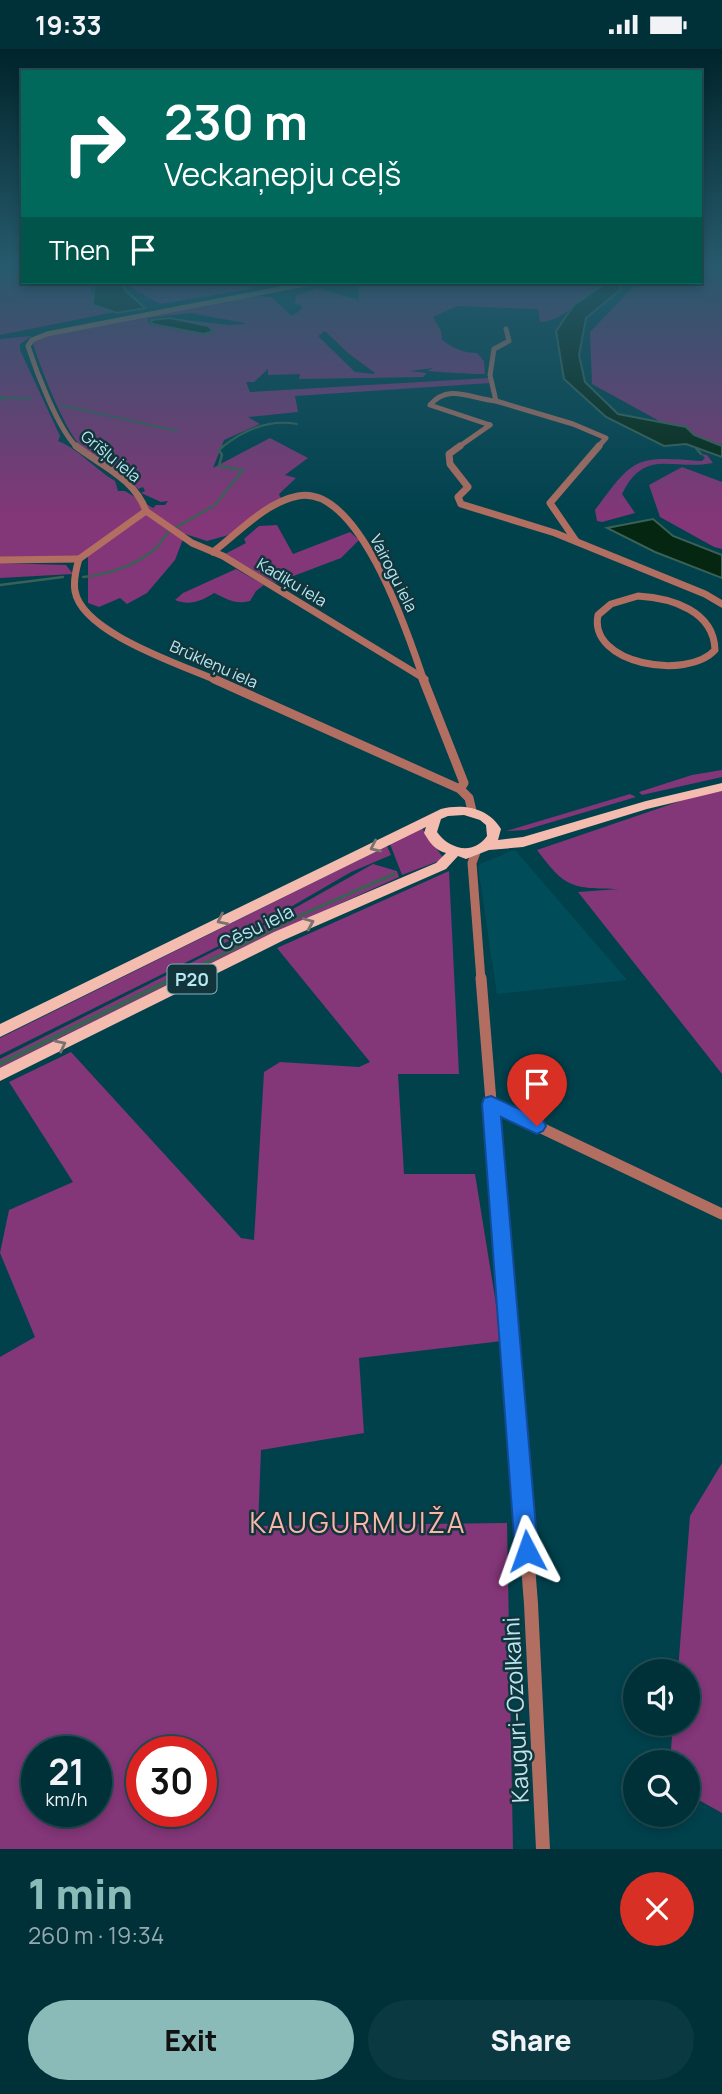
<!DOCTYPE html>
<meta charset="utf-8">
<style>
:root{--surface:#003139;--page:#0a3941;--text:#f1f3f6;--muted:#95a9ae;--line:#224c53;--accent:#8bbbb9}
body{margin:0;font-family:Manrope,sans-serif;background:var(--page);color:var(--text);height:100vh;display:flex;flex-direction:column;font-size:26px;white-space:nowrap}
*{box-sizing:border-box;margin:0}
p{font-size:23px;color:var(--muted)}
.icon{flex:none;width:38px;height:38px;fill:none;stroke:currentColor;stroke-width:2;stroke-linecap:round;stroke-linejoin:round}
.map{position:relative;height:1800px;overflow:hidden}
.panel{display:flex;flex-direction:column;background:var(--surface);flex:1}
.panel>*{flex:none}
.hud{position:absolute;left:21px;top:21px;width:681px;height:214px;border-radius:0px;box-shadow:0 4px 10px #0003,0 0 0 2px var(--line);background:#00695c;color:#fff;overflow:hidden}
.tools{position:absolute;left:623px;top:1610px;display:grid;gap:14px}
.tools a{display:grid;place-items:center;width:77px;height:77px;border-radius:50%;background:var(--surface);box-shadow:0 4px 10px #0003,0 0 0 2px var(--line);font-size:35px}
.speed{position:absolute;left:21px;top:1687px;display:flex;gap:14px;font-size:35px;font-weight:700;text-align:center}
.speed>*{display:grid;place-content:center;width:91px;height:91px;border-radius:50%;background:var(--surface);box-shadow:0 4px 10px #0003,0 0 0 2px var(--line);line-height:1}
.speed small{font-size:18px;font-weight:400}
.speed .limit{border:10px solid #d22;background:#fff;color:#111}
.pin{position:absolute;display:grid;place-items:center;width:60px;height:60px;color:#fff;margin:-72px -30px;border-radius:50% 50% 50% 0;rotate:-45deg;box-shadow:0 0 7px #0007}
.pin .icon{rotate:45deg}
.me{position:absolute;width:77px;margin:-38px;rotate:356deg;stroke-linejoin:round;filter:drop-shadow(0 0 5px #0008)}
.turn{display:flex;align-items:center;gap:24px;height:147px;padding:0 28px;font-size:32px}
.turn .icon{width:91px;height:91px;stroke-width:2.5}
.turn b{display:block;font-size:49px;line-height:60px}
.then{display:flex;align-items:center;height:66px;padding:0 28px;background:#0003;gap:14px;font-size:26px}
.round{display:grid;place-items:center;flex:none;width:74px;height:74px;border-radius:37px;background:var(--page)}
.summary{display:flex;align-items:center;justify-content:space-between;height:119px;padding:0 28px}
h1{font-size:42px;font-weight:800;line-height:52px;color:var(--accent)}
.cta{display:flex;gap:14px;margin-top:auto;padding:14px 28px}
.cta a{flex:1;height:80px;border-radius:42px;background:var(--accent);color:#111;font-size:28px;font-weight:800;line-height:80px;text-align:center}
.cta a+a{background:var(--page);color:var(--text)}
.status{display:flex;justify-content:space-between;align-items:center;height:49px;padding:0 35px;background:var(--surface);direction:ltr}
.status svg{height:19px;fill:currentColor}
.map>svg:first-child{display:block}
</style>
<div class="status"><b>19:33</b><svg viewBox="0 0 49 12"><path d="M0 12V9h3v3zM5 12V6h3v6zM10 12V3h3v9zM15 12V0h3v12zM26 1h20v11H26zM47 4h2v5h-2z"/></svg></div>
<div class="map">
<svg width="722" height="1800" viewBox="0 0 722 1800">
<rect width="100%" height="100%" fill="#00414c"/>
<polygon fill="#004d59" points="515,801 627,931 497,945 478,818 482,814"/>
<g fill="#833678" fill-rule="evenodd">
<polygon points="0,216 23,216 23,233 91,233 91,245 97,251 129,260 0,286"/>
<polygon points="700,216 722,216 722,396 661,373 592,335 590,283 635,236 633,233 700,233"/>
<polygon points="127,233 245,233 252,240 160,255 132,239"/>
<path d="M370,233H608C585,244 566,272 540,273L538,260L457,257L433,268L441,282L442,291C453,299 463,304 477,304L484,312L485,325C464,325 447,323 427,322L433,319L410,322L427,324L423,328L299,330L300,325L268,326V320L254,333H246L250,343L489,329L490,334L295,347L298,363L248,368L260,375L224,391L213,419L270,389L308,409L285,426L296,429L279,445L282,452L236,484L207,492L185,485L175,511L147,544L127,555L120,549L99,558L88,554V507L0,514L66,516L73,525L0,529V290L32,287L20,295V301L60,387L58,392C77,399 96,421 115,432L118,442H125L153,459L156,456H165L168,452L161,453L141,444L145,442L143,438L138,440C123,421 100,413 82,398C66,385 38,313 32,291L43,287L258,247L271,248L292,267L302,260L301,256L295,255L296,247L316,239L359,251L358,234ZM190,264L245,274V275L228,276L170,269L208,277L212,282L203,285L151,276L148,272L149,269ZM325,282L348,304L375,324L374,325L355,323L318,287Z"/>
<path d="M701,405L707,406L713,414C672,422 645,398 622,445L635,464L602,473L597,472L595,461C635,407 635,407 702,412L705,409Z"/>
<polygon points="682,418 722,433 722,500 714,498 660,468 649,436"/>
<polygon points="277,476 293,505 350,483 359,491 341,509 275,534 225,505 246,494 244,490 259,477"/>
<path d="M236,520L264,536L256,542L250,552C234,556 228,550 214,544C202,552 189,557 175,551L183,544Z"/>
<polygon points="722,721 722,728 642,746 639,743 692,726"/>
<path d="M722,742V1025L578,843L619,840C572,839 566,840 537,801L695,747Z"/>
<polygon points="630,745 636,748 525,781 506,782"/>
<polygon points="422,779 444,810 402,826 390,795"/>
<polygon points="387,797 391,806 351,823 251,881 0,1006 0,989"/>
<polygon points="373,815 397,822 399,828 253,894 0,1020 0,1010 254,882"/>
<path d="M449,822L459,1025H398L404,1125H475L502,1292L359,1309L364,1384L261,1401L258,1477L507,1474L513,1800H0V1308L35,1288L0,1204L9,1161L73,1133L9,1033L71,1003L241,1189L254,1191L264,1023L280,1013L359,1018L370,1013L277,899ZM37,1703H96V1762H37ZM142,1703H201V1762H142Z"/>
<polygon points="722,1414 722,1764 688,1745 688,1713 670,1713 673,1675 688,1675 688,1622 678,1622 690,1467"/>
</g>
<g fill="#052712" stroke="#3a6155" stroke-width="2">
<polygon points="94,233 121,233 126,242 145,259 117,264 93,256"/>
<polygon points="608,233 622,234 619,242 586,269 579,306 585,333 618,365 686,378 694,386 722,397 722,408 686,395 664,397 606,368 564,330 556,282 574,256"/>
<polygon points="170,269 208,277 213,282 204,285 152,275 151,271"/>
<polygon points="653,470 673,487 722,506 722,529 655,503 607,479"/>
</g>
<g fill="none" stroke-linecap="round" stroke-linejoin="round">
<g stroke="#3a6155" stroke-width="2">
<polyline points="0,227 23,227"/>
<polyline points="0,348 31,350"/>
<polyline points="0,351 4,350"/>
<polyline points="61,356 177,382"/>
<path d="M221,399C243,381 268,370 297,375"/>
</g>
<g stroke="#3a6155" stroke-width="2.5">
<polyline points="696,399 701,405"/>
<polyline points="175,479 215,456 243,421 219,417 222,406 219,401 223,397"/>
<path d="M83,528C108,526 137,516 156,499C161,494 164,487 170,482"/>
<polyline points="0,536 63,528"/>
</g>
<polyline stroke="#3a6155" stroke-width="3.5" points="171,931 297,868 394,825"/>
<polyline stroke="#3a6155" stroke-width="4.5" points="0,1015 174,929"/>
<g stroke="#b26e60" stroke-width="5">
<polyline points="506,280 509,292 494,300 490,326 496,352 573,375 606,389 597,399"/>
<path d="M490,376L430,356C449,334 471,350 496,352"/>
<path d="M78,399C59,383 36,322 28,297L32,291L47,285L316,233"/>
<polyline points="457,399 490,376"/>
</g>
<g stroke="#b26e60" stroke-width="7">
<path d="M76,397C102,417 134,429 146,462"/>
<polyline points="460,397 449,405 450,415 468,438 458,448 461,455 555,484 705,545 722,555"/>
<path d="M146,462L79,510C76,520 73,531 75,542C82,584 182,616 218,632"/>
<polyline points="146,462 192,494 223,507 425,630"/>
<polyline points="576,492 550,454 599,397"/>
<path d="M213,503C238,484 266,453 298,447C360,435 409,588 424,632"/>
<polyline points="0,511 79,510"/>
<path d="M638,547C672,549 714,562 715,601C687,632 588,615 598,566L611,555Z"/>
</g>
<g stroke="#b26e60" stroke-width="9">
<polyline points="214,630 460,740 469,749 472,762"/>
<polyline points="423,630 464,734 460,740"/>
<polyline points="476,803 472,814 481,931"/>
</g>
<g stroke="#b26e60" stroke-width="11">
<polyline points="481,929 512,1312"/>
<polyline points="491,1055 722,1165"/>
</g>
<polyline stroke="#b26e60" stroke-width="14" points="512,1311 531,1555 543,1800"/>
<path fill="#f4bcaf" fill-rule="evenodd" d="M722,734V742L647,760L523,798L489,801L466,810L458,807L446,820L284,891L0,1032V1019L274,883L436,814L446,804C435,801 430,794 424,784L426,778L0,988V975L441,760C463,754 489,759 501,780L498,791L523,788L646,752ZM464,766L480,771L486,776L487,787C473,807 449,800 437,783L441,770L448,767Z"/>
</g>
<defs><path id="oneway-chevron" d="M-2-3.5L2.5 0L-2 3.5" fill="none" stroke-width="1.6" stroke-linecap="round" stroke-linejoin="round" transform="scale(1.75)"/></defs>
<g stroke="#787270">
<use href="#oneway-chevron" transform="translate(375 798) rotate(155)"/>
<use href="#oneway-chevron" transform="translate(222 871) rotate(154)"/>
<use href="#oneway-chevron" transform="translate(309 874) rotate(-23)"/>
<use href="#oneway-chevron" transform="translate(61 996) rotate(-27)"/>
</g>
<linearGradient id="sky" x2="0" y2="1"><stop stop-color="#00242a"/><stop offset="0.46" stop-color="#265a6c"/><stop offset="1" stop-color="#265a6c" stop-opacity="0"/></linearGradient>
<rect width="722" height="468" fill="url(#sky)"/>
<polygon fill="#1a73e8" stroke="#114b97" stroke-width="2" points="491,1047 543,1071 546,1077 543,1082 537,1085 501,1068 538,1502 535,1510 527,1513 519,1510 515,1502 482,1055 484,1049"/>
<g text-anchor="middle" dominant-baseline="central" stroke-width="5" stroke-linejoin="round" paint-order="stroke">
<g font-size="16" fill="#b7e7f2" stroke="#12353c">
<text transform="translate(111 407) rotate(39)">Grīšļu iela</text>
<text transform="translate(394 524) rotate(63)">Vairogu iela</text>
<text transform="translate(292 533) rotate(31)">Kadiķu iela</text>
<text transform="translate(214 615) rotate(24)">Brūkleņu iela</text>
</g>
<rect fill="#12353c" stroke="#86b2bb" stroke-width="2" x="167.5" y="915.5" width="49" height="29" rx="5"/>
<g font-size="18" font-weight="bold" fill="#b7e7f2">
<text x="192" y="930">P20</text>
</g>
<g font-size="19" fill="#b7e7f2" stroke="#12353c">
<text transform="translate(256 878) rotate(-26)">Cēsu iela</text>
</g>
<g font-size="23" fill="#b7e7f2" stroke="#12353c">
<text transform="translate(515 1661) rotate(-93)">Kauguri-Ozolkalni</text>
</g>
<g font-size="28" letter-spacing="2" fill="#f9b7a9" stroke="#12353c">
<text x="358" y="1473">KAUGURMUIŽA</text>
</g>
</g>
</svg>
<div class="tools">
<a><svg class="icon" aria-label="sound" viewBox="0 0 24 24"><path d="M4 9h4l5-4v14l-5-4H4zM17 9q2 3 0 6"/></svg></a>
<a><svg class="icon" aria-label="search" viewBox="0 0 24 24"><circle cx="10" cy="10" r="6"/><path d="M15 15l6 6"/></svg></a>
</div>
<div class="speed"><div>21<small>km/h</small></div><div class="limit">30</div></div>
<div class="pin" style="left:537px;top:1077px;background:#d93025"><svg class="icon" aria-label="arrive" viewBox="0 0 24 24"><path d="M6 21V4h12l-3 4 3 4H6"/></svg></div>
<svg class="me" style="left:527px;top:1502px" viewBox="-20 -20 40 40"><path d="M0-17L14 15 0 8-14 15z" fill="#1a73e8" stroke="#fff" stroke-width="4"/></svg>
<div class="hud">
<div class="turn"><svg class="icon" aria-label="right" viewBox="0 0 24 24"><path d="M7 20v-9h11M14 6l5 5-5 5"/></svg><div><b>230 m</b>Veckaņepju ceļš</div></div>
<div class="then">Then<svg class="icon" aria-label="arrive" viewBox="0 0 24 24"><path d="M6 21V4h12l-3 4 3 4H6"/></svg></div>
</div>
</div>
<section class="panel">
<div class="summary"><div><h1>1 min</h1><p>260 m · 19:34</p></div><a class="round" style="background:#d93025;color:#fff"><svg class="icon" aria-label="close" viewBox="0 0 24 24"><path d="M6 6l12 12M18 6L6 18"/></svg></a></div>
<div class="cta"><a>Exit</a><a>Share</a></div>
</section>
